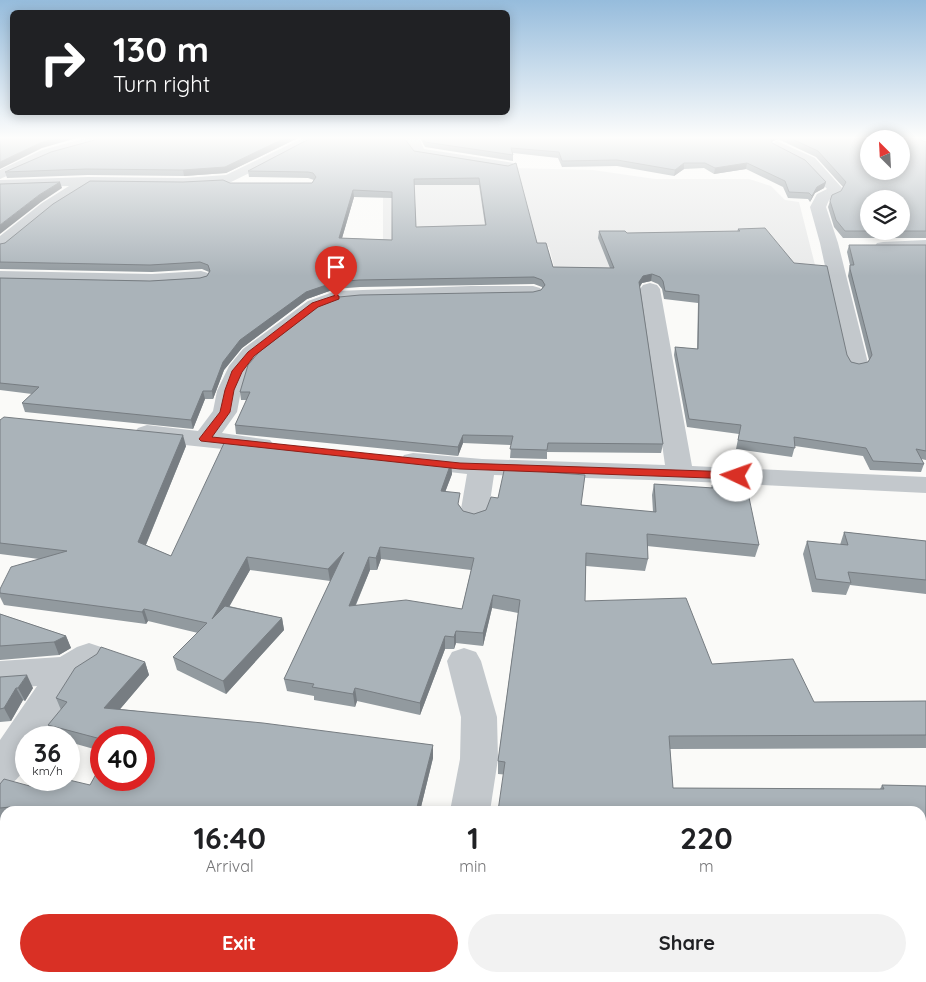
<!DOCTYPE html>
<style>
:root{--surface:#fff;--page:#f2f2f2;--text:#202124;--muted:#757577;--accent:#d93025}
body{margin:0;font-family:Quicksand,sans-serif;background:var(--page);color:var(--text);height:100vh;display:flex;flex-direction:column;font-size:19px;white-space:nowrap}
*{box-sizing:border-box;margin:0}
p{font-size:16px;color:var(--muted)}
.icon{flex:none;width:28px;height:28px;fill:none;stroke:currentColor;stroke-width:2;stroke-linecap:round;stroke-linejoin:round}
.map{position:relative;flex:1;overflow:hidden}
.details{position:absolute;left:0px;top:806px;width:926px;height:176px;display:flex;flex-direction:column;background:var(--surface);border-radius:15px 15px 0 0;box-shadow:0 2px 12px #0003}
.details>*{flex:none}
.banner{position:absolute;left:10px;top:10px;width:500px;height:105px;border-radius:8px;box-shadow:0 2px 12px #0003;background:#202124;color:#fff;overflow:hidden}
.needle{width:32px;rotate:336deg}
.controls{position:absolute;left:860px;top:130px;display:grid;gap:10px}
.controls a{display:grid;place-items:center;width:50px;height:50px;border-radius:50%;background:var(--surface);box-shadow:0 2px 12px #0003;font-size:25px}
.speed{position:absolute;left:15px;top:726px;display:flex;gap:10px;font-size:25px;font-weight:700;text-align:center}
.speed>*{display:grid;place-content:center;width:65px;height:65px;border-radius:50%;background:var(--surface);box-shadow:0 2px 12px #0003;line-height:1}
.speed small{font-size:12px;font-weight:400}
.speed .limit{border:8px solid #d22;background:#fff;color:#111}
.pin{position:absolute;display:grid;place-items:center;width:42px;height:42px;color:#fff;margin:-51px -21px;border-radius:50% 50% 50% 0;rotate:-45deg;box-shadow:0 0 5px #0007}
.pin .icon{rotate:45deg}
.me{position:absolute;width:55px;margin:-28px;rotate:273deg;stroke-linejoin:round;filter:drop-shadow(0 0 4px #0008)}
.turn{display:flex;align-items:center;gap:18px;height:105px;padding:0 20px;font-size:22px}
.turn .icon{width:65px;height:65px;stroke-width:2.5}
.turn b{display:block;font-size:35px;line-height:42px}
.eta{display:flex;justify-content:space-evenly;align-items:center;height:85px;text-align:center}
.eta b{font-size:30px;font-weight:800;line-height:35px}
.cta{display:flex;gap:10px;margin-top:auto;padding:10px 20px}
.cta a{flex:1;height:58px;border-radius:30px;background:var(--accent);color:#fff;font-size:20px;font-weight:800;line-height:58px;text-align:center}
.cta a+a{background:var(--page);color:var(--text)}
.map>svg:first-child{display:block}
</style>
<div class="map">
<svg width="926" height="982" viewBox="0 0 926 982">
<rect width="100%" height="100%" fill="#fafaf8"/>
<polygon fill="#e8e9e9" points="383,157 513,168 593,170 655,179 749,179 771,186 785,200 799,202 815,265 555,270 549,247 480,241 383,244"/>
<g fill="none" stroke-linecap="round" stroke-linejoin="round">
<g fill="#c3c8cc" fill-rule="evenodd">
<polygon points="86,138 109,138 108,141 52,156 0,179 0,170 42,150"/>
<polygon points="303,138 321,138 229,183 184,186 91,185 54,209 6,248 0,249 0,236 42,203 69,186 0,188 0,180 88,177 184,178 226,175"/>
<polygon points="405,138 419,138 424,149 508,162 513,163 515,166 513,169 508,170 415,155 405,142"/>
<polygon points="908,138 926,138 926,146 909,141"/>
<polygon points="777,141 815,158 843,189 838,196 829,200 826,207 838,243 868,363 865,368 857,370 849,368 846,363 820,243 810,207 817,194 827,189 805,164 772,148 770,145"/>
<polygon points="926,240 926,250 883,252 877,251 874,247 877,243 883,242"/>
<polygon points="0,271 152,274 201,271 208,273 210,277 208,281 201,283 152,286 0,283"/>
<polygon points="650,283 657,285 660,289 692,466 926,477 926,493 680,481 494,475 488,515 484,521 474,524 464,521 460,515 467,474 404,467 400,461 404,455 413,453 482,459 665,465 640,289 643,285"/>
<polygon points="471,286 533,286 540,288 543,292 540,296 533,298 360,301 339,303 322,309 259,359 248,372 241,391 237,412 222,433 270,440 274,445 270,450 261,453 147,441 138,438 134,433 138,428 147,425 198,431 213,411 217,391 229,366 243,349 308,301 336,291"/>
<path d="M89,643L101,647L106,656L101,665L79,680L43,738H26C26,763 27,779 0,789V740L37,686L0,689V661L60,657L77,647Z"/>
<polygon points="464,648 476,652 481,661 497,717 498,759 490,811 450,811 460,759 461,717 447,661 452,652"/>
<polygon points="400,978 448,978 447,982 399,982"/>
</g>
</g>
<g fill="#929a9f" fill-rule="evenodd">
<polygon points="102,138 298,138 226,173 184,176 88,175 7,178 5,172"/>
<polygon points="420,138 863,138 869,171 901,139 872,138 915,138 926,142 926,238 843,238 834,227 828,207 830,201 841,191 843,187 816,157 778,139 771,142 772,143 826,182 824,188 815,193 810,202 808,199 788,198 783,187 746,169 714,174 704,168 684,169 674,176 617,166 562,167 558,158 513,153 513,161 425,147"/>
<path d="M414,151L508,166L537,243L553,267L610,268L598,238L599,231L627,233L737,232L738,229L847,355L851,362L859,364L868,362L869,360L848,276L850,265L847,252L849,245H926V460L921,459L924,464L921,472L870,470L863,456L795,446L792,457L736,449L739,434L687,427L674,355L675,347L697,349L698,303L664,299L662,289L658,284L651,281L642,283L640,287L663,444L661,453L547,452V459L510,458L511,445L463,443L458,456L236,434L235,425L247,400H241L240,392L541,290L542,288V287L534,284L360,287L335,289L307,299L242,348L224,370L213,399H205L193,429L25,412L22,403L32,394L0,390V278L150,281L200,278L207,276L209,272L202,269L152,272L0,269V244L230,183H312L314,180L308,178L249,177L248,171ZM414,185H479L485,225L416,227ZM354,197L392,198V240L342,238Z"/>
<path d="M0,420L186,446L146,545L171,556L451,463L452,474L445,492L460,506L463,511L474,514L486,510L498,498L547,472L582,505L653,512L652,495L654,484L711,488L712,485L759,545L755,557L647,546L648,559L645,571L586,566L585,601L712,664L814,702L926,701V748L670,749L673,788L880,789L882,785L926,786V842H921V811L498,774V761L518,613L492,608L483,646L456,643L454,649H445L420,715L357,701L355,707L314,700V696L287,691L284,679L331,580L330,581L250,570L229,606L282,618L284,630L226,694L177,670L173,657L198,633L148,621L146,624L4,605L0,597V589L39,559L0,554ZM381,559L471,570L462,609L356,605L370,570H377Z"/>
<polygon points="844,532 926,541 926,594 850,585 846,595 812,592 803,554 807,541 840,545"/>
<polygon points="0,614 66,636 71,648 59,655 0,660"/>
<polygon points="145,662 149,675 120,709 433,745 433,758 420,811 5,811 5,978 226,978 224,982 0,982 2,822 0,822 0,784 37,788 90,785 144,738 101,738 101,751 69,742 69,738 54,738 48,725 61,710 56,698"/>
<polygon points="0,677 33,688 25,701 23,700 11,721 0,722"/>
<polygon points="921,881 926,882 926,949 921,949"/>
<polygon points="480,978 663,978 662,982 507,982"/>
<polygon points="720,978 779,978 780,982 721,982"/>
</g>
<g fill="#777d82">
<polygon points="55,138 77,138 42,148 0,169 0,162 40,143"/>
<polygon points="285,138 298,138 226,173 184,176 183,170"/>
<polygon points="770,138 778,138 778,139 769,143"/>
<polygon points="684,163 684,169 674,176 675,170"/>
<polygon points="747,163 746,169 714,174 715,168"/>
<polygon points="60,182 62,188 41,202 0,234 0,225 39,195"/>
<polygon points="826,182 824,188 815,193 810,202 812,196 817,187"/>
<polygon points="353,190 354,197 340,245 339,238"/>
<polygon points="652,274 651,281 642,283 638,289 639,282 643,276"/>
<polygon points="335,282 335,289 307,299 242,348 224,370 213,399 212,391 223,362 240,340 306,292"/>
<polygon points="203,391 205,399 193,429 191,420"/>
<polygon points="183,435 186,446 142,554 138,542"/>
<polygon points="463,435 463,443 458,456 458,447"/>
<polygon points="451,463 452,474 441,503 441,491"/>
<polygon points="380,547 381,559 377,570 376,558"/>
<polygon points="344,552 346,564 330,581 328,569"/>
<polygon points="247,557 250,570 215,632 212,619"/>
<polygon points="369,557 370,570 350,618 349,606"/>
<polygon points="493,595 492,608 483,646 483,633"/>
<polygon points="144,609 148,621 146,624 142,612"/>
<polygon points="282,618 284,630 226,694 223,681"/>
<polygon points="456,631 456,643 454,649 454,637"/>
<polygon points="66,636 71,648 59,655 54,642"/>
<polygon points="445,636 445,649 420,715 420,703"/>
<polygon points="145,662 149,675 110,721 104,708"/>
<polygon points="27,675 33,688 25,701 18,688"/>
<polygon points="16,688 23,700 11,721 4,708"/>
<polygon points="355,688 357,701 355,707 353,694"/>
<polygon points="433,745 433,758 420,811 416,811"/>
<polygon points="5,935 5,963 0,973 0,944"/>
<polygon points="216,978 226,978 224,982 214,982"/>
</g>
<g fill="#aab3b9" stroke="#777d82" fill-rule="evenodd">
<polygon points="0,138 55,138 40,143 0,162"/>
<polygon points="102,138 285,138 225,167 183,170 86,169 5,172 51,152"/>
<path d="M311,138H404L414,151L508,166L516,163L537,243H546L553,267L614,268L599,231H625L627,233L740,231L738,229L765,228L794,263L827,266L847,355L851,362L859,364L868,362L872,355L850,269V265H854L849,245H926V451L916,449L924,464L873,461L866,448L794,437L795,448L738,440L741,425L689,419L675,347L698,349L699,295L665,291L663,281L660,277L652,274L643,276L639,282L663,444L548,443L547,450L510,449L513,436L463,435L458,447L235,425L250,392H240L248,365L259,352L322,303L339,297L360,295L533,292L541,290L545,285L542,280L534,277L359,280L335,282L306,292L240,340L223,362L212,391H203L191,420L22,403L39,387L0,383V278L150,281L200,278L207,276L210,271L208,265L200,262L150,265L0,262V244L5,243L53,204L90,181L183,182L223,180L230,183H312L316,177L313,173L308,172L248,171ZM479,178L486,225L416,227L414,179ZM353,190L392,192V240L339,238Z"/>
<polygon points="423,138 770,138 772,143 805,160 826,182 817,187 812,196 809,193 789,192 785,181 747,163 715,168 705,163 684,163 675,170 617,160 562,161 559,152 511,148 513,155 425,142"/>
<polygon points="790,138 863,138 869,141 869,171 901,171 901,139 872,138 915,138 926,142 926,231 896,231 901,231 901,199 869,199 869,231 845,231 836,220 830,201 832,195 841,191 846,182 818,151"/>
<polygon points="60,182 39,195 0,225 0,184"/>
<path d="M4,417L183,435L138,542L171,556L226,439L451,463L441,491L460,493L458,504L463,511L474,514L486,510L491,497L498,498L505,466L547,467V472L585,475L581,505L656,512L654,484L713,488L712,485L747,488L759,545L647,534L648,559L586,553L585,601L686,598L712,664L793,659L814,702L926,701V735L669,736L673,788L884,789L882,785L926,786V830H921V811H498L505,762L498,761L520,600L493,595L483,633L456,631L454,637L445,636L420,703L355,688L353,694L312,687L314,684L284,679L344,552L328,569L247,557L212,619L225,606L282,618L223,681L173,657L207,623L144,609L142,612L0,593V589L11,567L67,551L0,543V420ZM380,547L474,558L462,609L406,600L349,606L369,557L376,558Z"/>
<polygon points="844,532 926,541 926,580 848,572 851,583 816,579 807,541 848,545"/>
<polygon points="0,614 66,636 54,642 0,646"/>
<polygon points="101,647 145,662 104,708 263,723 433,745 416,811 8,811 10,807 0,808 0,784 4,779 37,788 42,780 69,780 90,785 101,765 101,780 144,780 144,738 101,738 101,739 48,725 67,702 56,698 75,668 97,654"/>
<polygon points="27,675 18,688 16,688 4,708 0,709 0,677"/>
<polygon points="5,816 5,935 0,944 0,824"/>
<polygon points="921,881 926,882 926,937 921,937"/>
<polygon points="0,963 5,964 5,978 216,978 214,982 0,982"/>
<polygon points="307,978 389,978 400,980 400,982 306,982"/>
<polygon points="564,978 663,978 662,982 590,982"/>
<polygon points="727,978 779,978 780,982 728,982"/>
</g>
<linearGradient id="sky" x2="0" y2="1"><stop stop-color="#96bcdc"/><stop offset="0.5" stop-color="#fdfdfc"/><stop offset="1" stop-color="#fdfdfc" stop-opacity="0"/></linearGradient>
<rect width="926" height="276" fill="url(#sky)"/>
<polygon fill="#d93025" stroke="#8d1f18" points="336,295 339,296 339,299 318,307 254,356 242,372 234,390 230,412 212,437 460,463 737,472 743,476 737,479 460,469 201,441 199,439 220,412 225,390 232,371 248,352 312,303"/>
</svg>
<div class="controls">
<a><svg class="needle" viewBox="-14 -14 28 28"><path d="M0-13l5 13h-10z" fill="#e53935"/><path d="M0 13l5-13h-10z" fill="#757577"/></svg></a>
<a><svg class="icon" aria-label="layers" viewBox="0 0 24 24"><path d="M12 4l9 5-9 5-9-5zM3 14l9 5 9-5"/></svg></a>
</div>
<div class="speed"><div>36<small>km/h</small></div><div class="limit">40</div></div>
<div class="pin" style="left:336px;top:297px;background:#d93025"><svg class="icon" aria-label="arrive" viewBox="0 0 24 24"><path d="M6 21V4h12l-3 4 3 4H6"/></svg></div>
<svg class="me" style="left:737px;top:476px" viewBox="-20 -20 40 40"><circle r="19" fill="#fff"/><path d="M0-13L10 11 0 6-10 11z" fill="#d93025"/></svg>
<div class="banner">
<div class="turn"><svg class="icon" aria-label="right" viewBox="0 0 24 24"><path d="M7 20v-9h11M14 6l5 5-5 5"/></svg><div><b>130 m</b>Turn right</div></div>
</div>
<section class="details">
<div class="eta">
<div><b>16:40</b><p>Arrival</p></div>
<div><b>1</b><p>min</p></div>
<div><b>220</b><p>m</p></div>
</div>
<div class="cta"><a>Exit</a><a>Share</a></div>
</section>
</div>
